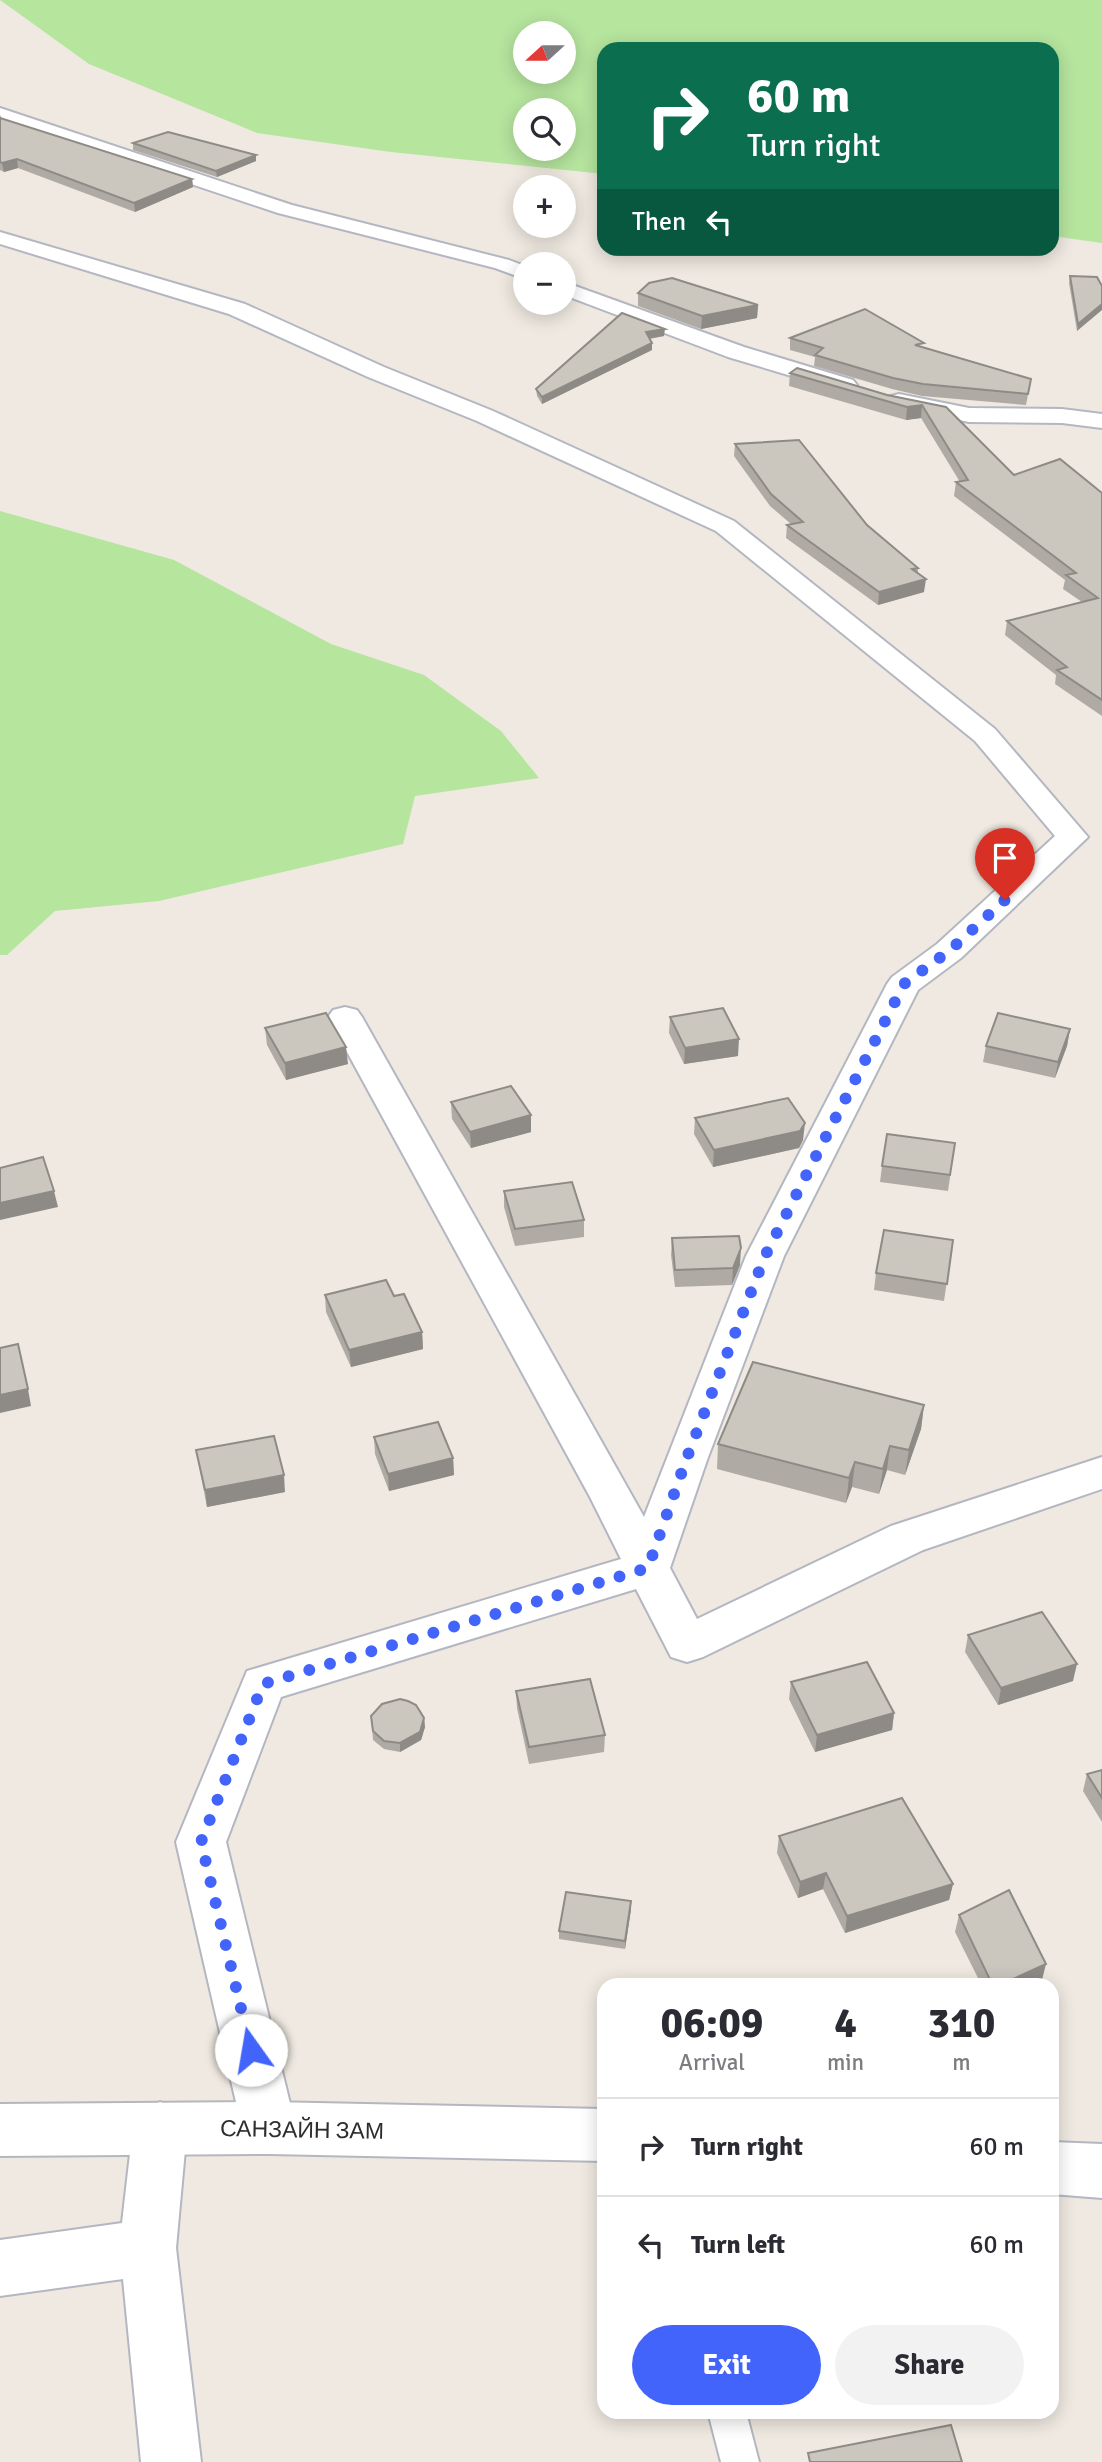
<!DOCTYPE html>
<meta charset="utf-8">
<style>
:root{--surface:#fff;--page:#f2f2f3;--text:#2b2b33;--muted:#7c7c81;--line:#e1e1e2;--accent:#4264fb}
body{margin:0;font-family:Signika,sans-serif;background:var(--page);color:var(--text);height:100vh;display:flex;flex-direction:column;font-size:26px;white-space:nowrap}
*{box-sizing:border-box;margin:0}
p{font-size:23px;color:var(--muted)}
.icon{flex:none;width:38px;height:38px;fill:none;stroke:currentColor;stroke-width:2;stroke-linecap:round;stroke-linejoin:round}
.map{position:relative;flex:1;overflow:hidden}
.drawer{position:absolute;left:597px;top:1978px;width:462px;height:441px;display:flex;flex-direction:column;background:var(--surface);border-radius:21px;box-shadow:0 4px 18px #0003}
.drawer>*{flex:none}
.guide{position:absolute;left:597px;top:42px;width:462px;height:214px;border-radius:21px;box-shadow:0 4px 18px #0003;background:#0b6e4f;color:#fff;overflow:hidden}
.needle{width:46px;rotate:249deg}
.fabs{position:absolute;left:513px;top:21px;display:grid;gap:14px}
.fabs a{display:grid;place-items:center;width:63px;height:63px;border-radius:50%;background:var(--surface);box-shadow:0 4px 18px #0003;font-size:35px}
.pin{position:absolute;display:grid;place-items:center;width:60px;height:60px;color:#fff;margin:-72px -30px;border-radius:50% 50% 50% 0;rotate:-45deg;box-shadow:0 0 7px #0007}
.pin .icon{rotate:45deg}
.me{position:absolute;width:77px;margin:-38px;rotate:347deg;stroke-linejoin:round;filter:drop-shadow(0 0 5px #0008)}
.turn{display:flex;align-items:center;gap:24px;height:147px;padding:0 35px;font-size:32px}
.turn .icon{width:91px;height:91px;stroke-width:2.5}
.turn b{display:block;font-size:49px;line-height:60px}
.then{display:flex;align-items:center;height:66px;padding:0 35px;background:#0003;gap:14px;font-size:26px}
.eta{display:flex;justify-content:space-evenly;align-items:center;height:119px;text-align:center}
.eta b{font-size:42px;font-weight:800;line-height:49px}
.cta{display:flex;gap:14px;margin-top:auto;padding:14px 35px}
.cta a{flex:1;height:80px;border-radius:42px;background:var(--accent);color:#fff;font-size:28px;font-weight:800;line-height:80px;text-align:center}
.cta a+a{background:var(--page);color:var(--text)}
ul{padding:0;list-style:none}
li{display:flex;align-items:center;gap:21px;height:98px;padding:0 35px;border-top:2px solid var(--line)}
li div{flex:1}
li b{display:block;font-size:26px}
li em{font-style:normal}
.map>svg:first-child{display:block}
</style>
<div class="map">
<svg width="1102" height="2462" viewBox="0 0 1102 2462">
<rect width="100%" height="100%" fill="#efe9e1"/>
<g fill="#b6e59e" fill-rule="evenodd">
<path d="M0,0H1102V243L1052,236V49H604V174L391,152L257,133L89,64ZM525,33H564V72H525ZM525,110H564V149H525Z"/>
<polygon points="0,511 174,560 331,644 424,675 501,731 539,778 415,796 403,844 159,901 55,911 7,955 0,955"/>
</g>
<g fill="none" stroke-linecap="round" stroke-linejoin="round">
<g stroke="#b4b7c1" stroke-width="4">
<polygon id="lane" points="708,2412 746,2412 759,2462 721,2462"/>
</g>
<g stroke="#b4b7c1" stroke-width="4">
<g id="street">
<polygon points="0,108 292,205 509,260 525,266 525,279 495,268 278,213 0,120"/>
<polygon points="0,232 245,304 384,367 493,411 734,521 995,729 1088,837 961,958 918,990 784,1256 707,1460 670,1568 697,1619 891,1526 1102,1457 1102,1489 923,1550 703,1657 687,1662 671,1657 636,1589 281,1697 226,1842 296,2128 288,2146 269,2154 250,2146 242,2128 176,1842 247,1671 621,1559 590,1497 328,1017 333,1010 345,1007 357,1010 362,1017 644,1517 746,1256 887,984 892,977 937,944 1055,836 975,741 716,531 477,421 368,377 229,314 0,244"/>
<polygon points="564,282 744,347 853,380 857,385 853,390 845,392 728,357 564,295"/>
<polygon points="899,394 969,408 1062,409 1102,414 1102,428 1062,423 969,422 891,406 887,401 891,396"/>
<polygon points="160,2102 179,2110 187,2128 176,2248 201,2462 141,2462 123,2279 0,2296 0,2240 122,2223 133,2128 141,2110"/>
</g>
</g>
<g stroke="#b4b7c1" stroke-width="4">
<g id="secondary">
<polygon points="269,2102 604,2109 604,2161 269,2154 0,2156 0,2104"/>
<polygon points="1052,2142 1102,2144 1102,2198 1052,2194"/>
</g>
</g>
<use href="#lane" fill="#fff" fill-rule="evenodd"/>
<use href="#street" fill="#fff" fill-rule="evenodd"/>
<use href="#secondary" fill="#fff" fill-rule="evenodd"/>
</g>
<g fill="#afaba4">
<polygon points="0,115 2,119 192,179 193,187 135,212 18,168 4,172 0,170"/>
<polygon points="133,143 256,155 256,161 217,177 133,150"/>
<polygon points="1070,276 1102,286 1077,331 1069,283"/>
<polygon points="638,293 758,305 757,318 701,329 638,306"/>
<polygon points="622,313 664,336 650,339 652,343 652,350 542,404 537,396 536,389"/>
<polygon points="790,338 924,347 1031,379 1026,405 922,396 892,389 814,366 815,357 790,350"/>
<polygon points="790,373 946,407 1014,475 1102,493 1102,716 1055,684 1056,675 1005,635 1007,621 1082,602 1063,589 1065,580 954,496 956,482 960,482 921,418 906,420 789,386"/>
<polygon points="735,444 867,525 918,568 918,573 924,592 878,605 786,538 787,525 791,524 770,506 734,456"/>
<polygon points="670,1017 738,1056 684,1064 669,1033"/>
<polygon points="265,1028 348,1064 286,1080 267,1045"/>
<polygon points="1070,1029 1067,1046 1055,1078 983,1062 986,1046"/>
<polygon points="451,1102 531,1115 531,1132 471,1148 452,1119"/>
<polygon points="695,1118 803,1140 799,1148 713,1167 694,1134"/>
<polygon points="955,1143 948,1191 880,1182 882,1166"/>
<polygon points="504,1191 584,1220 584,1237 515,1246 504,1207"/>
<polygon points="672,1238 740,1265 732,1285 675,1287 671,1255"/>
<polygon points="953,1240 944,1301 874,1290 876,1273"/>
<polygon points="325,1295 394,1296 422,1332 423,1349 351,1367 326,1312"/>
<polygon points="924,1405 921,1429 905,1475 887,1470 879,1494 852,1487 846,1503 717,1469 718,1444"/>
<polygon points="374,1437 453,1458 454,1475 389,1491 375,1454"/>
<polygon points="196,1450 285,1492 207,1507"/>
<polygon points="968,1635 1073,1681 998,1705 965,1652"/>
<polygon points="791,1682 894,1713 892,1730 815,1752 789,1699"/>
<polygon points="516,1691 605,1735 604,1752 529,1764 517,1708"/>
<polygon points="371,1716 424,1718 425,1727 421,1740 400,1752 384,1749 373,1740"/>
<polygon points="1102,1770 1102,1822 1083,1791 1087,1774"/>
<polygon points="779,1836 953,1884 949,1900 845,1933 823,1889 798,1898 777,1853"/>
<polygon points="631,1909 625,1949 559,1939 559,1931"/>
<polygon points="959,1915 1042,1980 1032,1984 981,1984 955,1932"/>
</g>
<g fill="#8e8b86">
<polygon points="256,155 256,161 217,177 216,171"/>
<polygon points="17,159 18,168 4,172 2,163"/>
<polygon points="192,179 193,187 135,212 134,203"/>
<polygon points="1102,304 1102,310 1077,331 1078,324"/>
<polygon points="758,305 757,318 701,329 702,316"/>
<polygon points="665,329 664,336 646,339 646,332"/>
<polygon points="652,343 652,350 542,404 542,397"/>
<polygon points="922,405 921,418 906,420 907,407"/>
<polygon points="926,579 924,592 878,605 879,592"/>
<polygon points="1070,1029 1067,1046 1055,1078 1058,1062"/>
<polygon points="739,1039 738,1056 684,1064 685,1048"/>
<polygon points="346,1047 348,1064 286,1080 285,1063"/>
<polygon points="531,1115 531,1132 471,1148 470,1132"/>
<polygon points="805,1123 803,1140 799,1148 713,1167 714,1150"/>
<polygon points="54,1191 58,1207 0,1220 0,1203"/>
<polygon points="741,1248 740,1265 732,1285 733,1268"/>
<polygon points="422,1332 423,1349 351,1367 349,1350"/>
<polygon points="28,1389 31,1406 0,1413 0,1395"/>
<polygon points="924,1405 921,1429 905,1475 909,1450"/>
<polygon points="890,1446 887,1470 879,1494 883,1469"/>
<polygon points="453,1458 454,1475 389,1491 388,1474"/>
<polygon points="855,1462 852,1487 846,1503 849,1478"/>
<polygon points="284,1475 285,1492 207,1507 205,1490"/>
<polygon points="1077,1664 1073,1681 998,1705 1001,1688"/>
<polygon points="894,1713 892,1730 815,1752 817,1735"/>
<polygon points="424,1718 425,1727 421,1740 400,1752 400,1743"/>
<polygon points="826,1873 823,1889 798,1898 800,1882"/>
<polygon points="953,1884 949,1900 845,1933 847,1916"/>
<polygon points="631,1901 631,1909 625,1949 625,1941"/>
<polygon points="1046,1964 1042,1980 1032,1984 1002,1984"/>
</g>
<g fill="#cbc7bf" stroke="#8e8b86" stroke-width="2">
<polygon points="0,118 192,179 134,203 17,159 2,163 0,162"/>
<polygon points="168,132 256,155 216,171 133,143"/>
<polygon points="1070,276 1097,277 1102,286 1102,304 1078,324"/>
<polygon points="672,278 758,305 702,316 638,293 649,283"/>
<polygon points="865,309 924,343 915,345 1031,379 1028,394 923,384 893,378 815,355 823,348 790,338"/>
<polygon points="622,313 665,329 646,332 652,343 542,397 536,389"/>
<polygon points="797,368 887,395 946,407 1014,475 1060,459 1102,493 1102,700 1057,670 1067,667 1007,621 1098,598 1066,575 1076,573 956,482 968,480 922,405 907,407 790,373"/>
<polygon points="799,440 867,525 918,568 912,569 926,579 879,592 787,525 803,522 771,494 735,444"/>
<polygon points="723,1008 739,1039 685,1048 670,1017"/>
<polygon points="326,1013 346,1047 285,1063 265,1028"/>
<polygon points="998,1013 1070,1029 1058,1062 986,1046"/>
<polygon points="511,1086 531,1115 470,1132 451,1102"/>
<polygon points="788,1098 805,1123 800,1131 714,1150 695,1118"/>
<polygon points="887,1134 955,1143 950,1175 882,1166"/>
<polygon points="43,1157 54,1191 0,1203 0,1168"/>
<polygon points="572,1182 584,1220 515,1229 504,1191"/>
<polygon points="884,1230 953,1240 947,1284 876,1273"/>
<polygon points="739,1236 741,1248 733,1268 675,1270 672,1238"/>
<polygon points="386,1280 394,1296 404,1294 422,1332 349,1350 325,1295"/>
<polygon points="18,1344 28,1389 0,1395 0,1348"/>
<polygon points="753,1362 924,1405 909,1450 890,1446 883,1469 855,1462 849,1478 718,1444"/>
<polygon points="438,1422 453,1458 388,1474 374,1437"/>
<polygon points="274,1436 284,1475 205,1490 196,1450"/>
<polygon points="1042,1612 1077,1664 1001,1688 968,1635"/>
<polygon points="867,1662 894,1713 817,1735 791,1682"/>
<polygon points="590,1679 605,1735 529,1747 516,1691"/>
<polygon points="400,1699 408,1701 416,1705 424,1718 420,1732 400,1743 384,1741 373,1731 371,1716 382,1704"/>
<polygon points="1102,1770 1102,1798 1087,1774"/>
<polygon points="902,1798 953,1884 847,1916 826,1873 800,1882 779,1836"/>
<polygon points="1009,1890 1046,1964 1002,1984 992,1984 959,1915"/>
<polygon points="566,1892 631,1901 625,1941 559,1931"/>
<polygon points="951,2425 962,2462 810,2462 808,2453"/>
</g>
<g fill="none" stroke-linecap="round" stroke-linejoin="round">
<polyline stroke="#4264fb" stroke-width="12" stroke-dasharray="0 21.6" points="251,2050 201,1842 263,1684 648,1568 686,1460 765,1256 904,984 949,951 1005,900"/>
</g>
<g text-anchor="middle" dominant-baseline="central" stroke-width="5" stroke-linejoin="round" paint-order="stroke">
<g font-size="23" fill="#2e2e2e" stroke="#fff">
<text transform="translate(302 2130) rotate(1)">САНЗАЙН ЗАМ</text>
</g>
</g>
</svg>
<div class="fabs">
<a><svg class="needle" viewBox="-14 -14 28 28"><path d="M0-13l5 13h-10z" fill="#e53935"/><path d="M0 13l5-13h-10z" fill="#7c7c81"/></svg></a>
<a><svg class="icon" aria-label="search" viewBox="0 0 24 24"><circle cx="10" cy="10" r="6"/><path d="M15 15l6 6"/></svg></a>
<a>+</a>
<a>−</a>
</div>
<div class="pin" style="left:1005px;top:900px;background:#d93025"><svg class="icon" aria-label="arrive" viewBox="0 0 24 24"><path d="M6 21V4h12l-3 4 3 4H6"/></svg></div>
<svg class="me" style="left:251px;top:2050px" viewBox="-20 -20 40 40"><circle r="19" fill="#fff"/><path d="M0-13L10 11 0 6-10 11z" fill="#4264fb"/></svg>
<div class="guide">
<div class="turn"><svg class="icon" aria-label="right" viewBox="0 0 24 24"><path d="M7 20v-9h11M14 6l5 5-5 5"/></svg><div><b>60 m</b>Turn right</div></div>
<div class="then">Then<svg class="icon" aria-label="left" viewBox="0 0 24 24"><path d="M17 20v-9H6M10 6l-5 5 5 5"/></svg></div>
</div>
<section class="drawer">
<div class="eta">
<div><b>06:09</b><p>Arrival</p></div>
<div><b>4</b><p>min</p></div>
<div><b>310</b><p>m</p></div>
</div>
<ul>
<li><svg class="icon" aria-label="right" viewBox="0 0 24 24"><path d="M7 20v-9h11M14 6l5 5-5 5"/></svg><div><b>Turn right</b></div><em>60 m</em></li>
<li><svg class="icon" aria-label="left" viewBox="0 0 24 24"><path d="M17 20v-9H6M10 6l-5 5 5 5"/></svg><div><b>Turn left</b></div><em>60 m</em></li>
</ul>
<div class="cta"><a>Exit</a><a>Share</a></div>
</section>
</div>
